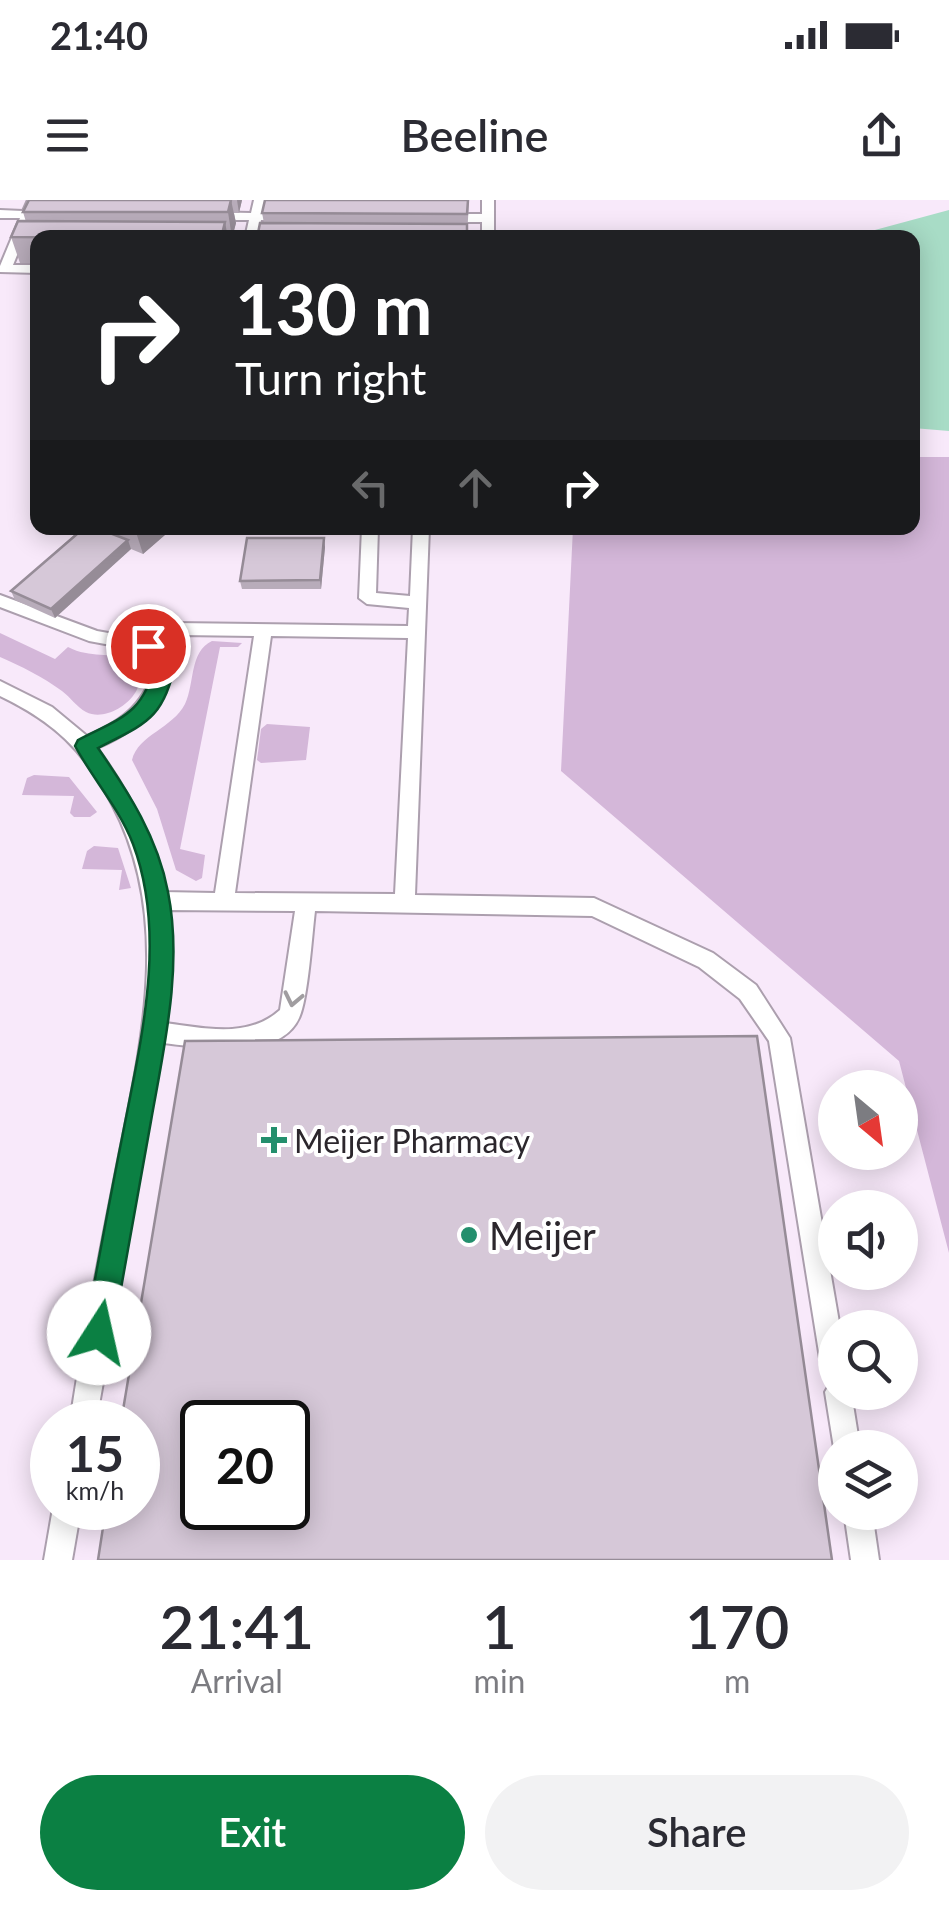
<!DOCTYPE html>
<style>
:root{--surface:#fff;--page:#f2f2f3;--text:#2b2b33;--muted:#7c7c81;--accent:#0b8043}
body{margin:0;font-family:Lato,sans-serif;background:var(--page);color:var(--text);height:100vh;display:flex;flex-direction:column;font-size:38px;white-space:nowrap}
*{box-sizing:border-box;margin:0}
p{font-size:32px;color:var(--muted)}
.icon{flex:none;width:55px;height:55px;fill:none;stroke:currentColor;stroke-width:2;stroke-linecap:round;stroke-linejoin:round}
.map{position:relative;height:1360px;overflow:hidden}
.sheet{display:flex;flex-direction:column;background:var(--surface);flex:1}
.sheet>*{flex:none}
.banner{position:absolute;left:30px;top:30px;width:890px;height:305px;border-radius:20px;box-shadow:0 5px 25px #0003;background:#202124;color:#fff;overflow:hidden}
.needle{width:65px;rotate:151deg}
.controls{position:absolute;left:818px;top:870px;display:grid;gap:20px}
.controls a{display:grid;place-items:center;width:100px;height:100px;border-radius:50%;background:var(--surface);box-shadow:0 5px 25px #0003;font-size:50px}
.speed{position:absolute;left:30px;top:1200px;display:flex;gap:20px;font-size:50px;font-weight:700;text-align:center}
.speed>*{display:grid;place-content:center;width:130px;height:130px;border-radius:50%;background:var(--surface);box-shadow:0 5px 25px #0003;line-height:1}
.speed small{font-size:25px;font-weight:400}
.speed .limit{border:5px solid #111;border-radius:15px;background:#fff;color:#111}
.pin{position:absolute;display:grid;place-items:center;width:85px;height:85px;color:#fff;margin:-42px;border:5px solid #fff;border-radius:50%;box-shadow:0 2px 10px #0007}
.me{position:absolute;width:110px;margin:-55px;rotate:10deg;stroke-linejoin:round;filter:drop-shadow(0 0 8px #0008)}
.turn{display:flex;align-items:center;gap:35px;height:210px;padding:0 40px;font-size:45px}
.turn .icon{width:130px;height:130px;stroke-width:2.5}
.turn b{display:block;font-size:70px;line-height:85px}
.lanes{display:flex;align-items:center;height:95px;padding:0 40px;background:#0003;justify-content:center;gap:50px;direction:ltr}
.lanes .off{opacity:.35}
.eta{display:flex;justify-content:space-evenly;align-items:center;height:170px;text-align:center}
.eta b{font-size:60px;font-weight:600;line-height:70px}
.button{display:flex;gap:20px;margin-top:auto;padding:20px 40px}
.button a{flex:1;height:115px;border-radius:60px;background:var(--accent);color:#fff;font-size:40px;font-weight:600;line-height:115px;text-align:center}
.button a+a{background:var(--page);color:var(--text)}
.status{display:flex;justify-content:space-between;align-items:center;height:70px;padding:0 50px;background:var(--surface);direction:ltr}
.status svg{height:28px;fill:currentColor}
header{display:flex;justify-content:space-between;align-items:center;height:130px;padding:0 40px;background:var(--surface);font-size:45px;font-weight:600}
.map>svg:first-child{display:block}
</style>
<div class="status"><b>21:40</b><svg viewBox="0 0 49 12"><path d="M0 12V9h3v3zM5 12V6h3v6zM10 12V3h3v9zM15 12V0h3v12zM26 1h20v11H26zM47 4h2v5h-2z"/></svg></div>
<header><svg class="icon" aria-label="menu" viewBox="0 0 24 24"><path d="M4 6h16M4 12h16M4 18h16"/></svg>Beeline<svg class="icon" aria-label="share" viewBox="0 0 24 24"><path d="M12 15V3M7 8l5-5 5 5M5 13v7h14v-7"/></svg></header>
<div class="map">
<svg width="949" height="1360" viewBox="0 0 949 1360">
<rect width="100%" height="100%" fill="#f8e9fa"/>
<g fill="#d4b7d9">
<polygon points="913,257 949,257 949,1053 899,861 561,571 573,328 912,328"/>
<path d="M0,433L55,459L68,447C91,459 111,451 128,461C162,481 114,526 86,512C77,507 70,497 62,491C43,477 21,466 0,457Z"/>
<path d="M212,441L242,443L238,447H220L180,649L205,655L202,678L196,681L176,670L157,609L132,560C138,535 173,528 185,504C195,483 189,452 212,441Z"/>
<polygon points="267,524 310,527 306,560 261,563 257,560 261,529"/>
<polygon points="34,575 69,577 97,612 90,617 74,617 70,613 74,596 22,595 27,578"/>
<polygon points="94,646 118,648 131,688 119,690 122,670 82,669 87,651"/>
</g>
<polygon fill="#a8dcc6" points="949,10 949,231 913,228 912,38 849,37"/>
<g fill="none" stroke-linecap="round" stroke-linejoin="round">
<g stroke="#ac9fae" stroke-width="4">
<g id="service">
<polygon points="28,0 40,0 35,11 54,15 48,19 32,18 13,65 38,65 38,73 0,72 0,66 20,18 0,18 0,10 23,11"/>
<polygon points="254,0 266,0 263,13 288,13 294,17 288,21 261,20 257,38 245,38 249,20 207,20 201,16 207,12 251,13"/>
<polygon points="482,0 494,0 494,38 482,38 482,22 442,22 436,18 442,14 482,14"/>
<path d="M362,328H378L376,393L410,396L413,328H429L415,695L594,698L713,753L756,785L790,838L840,1128H835V1192H851L860,1248H835V1251L834,1248L825,1192L831,1182L826,1180L822,1171L769,841L740,799L699,767L592,716L315,711C312,735 308,799 299,818C279,862 200,847 163,843L96,1222H70C83,1135 101,1047 118,961C142,841 172,718 112,604C84,550 54,522 0,496V481L52,507L87,536C125,520 146,502 157,461L143,451L89,441L0,407V395L97,431L148,440L161,446L165,429L174,423L408,426L409,408L367,404L359,398ZM181,435L254,436L215,693L163,692C155,640 128,590 97,548C156,523 167,495 181,435ZM271,436L408,438L395,694L235,693ZM166,710L295,711L280,810C248,839 204,828 165,823L170,769Z"/>
<polygon points="53,1308 81,1308 72,1360 44,1360"/>
<polygon points="844,1312 872,1312 879,1360 851,1360"/>
</g>
</g>
<use href="#service" fill="#fff" fill-rule="evenodd"/>
</g>
<g fill="#b8acba">
<polygon points="29,0 242,0 239,13 234,13 236,23 232,38 38,38 38,63 20,63 11,37 26,22 23,12"/>
<polygon points="265,0 469,0 467,38 264,23 262,13"/>
<polygon points="82,328 173,328 143,354 131,349 55,418 15,400 11,391"/>
<polygon points="325,347 321,389 242,389 240,381"/>
</g>
<g fill="#968c97">
<polygon points="231,0 236,23 232,38 228,12"/>
<polygon points="237,0 242,0 239,13"/>
<polygon points="225,22 228,38 221,38"/>
<polygon points="137,328 173,328 143,354 135,329"/>
<polygon points="324,338 325,347 321,389 320,380"/>
<polygon points="128,340 131,349 55,418 51,409"/>
</g>
<g fill="#d6c8d8" stroke="#968c97" stroke-width="2.5" fill-rule="evenodd">
<polygon points="29,0 231,0 228,12 23,12"/>
<polygon points="265,0 468,0 467,14 262,13"/>
<polygon points="18,21 225,22 221,38 11,37"/>
<polygon points="260,23 467,24 467,38 257,38"/>
<polygon points="84,328 97,328 128,340 51,409 11,391"/>
<polygon points="247,338 324,338 320,380 240,381"/>
<path d="M757,836L832,1360H98L106,1308H138V1222H121L185,841ZM202,1222H288V1308H202Z"/>
</g>
<defs><path id="oneway-chevron" d="M-2-3.5L2.5 0L-2 3.5" fill="none" stroke-width="1.6" stroke-linecap="round" stroke-linejoin="round" transform="scale(2.5)"/></defs>
<use stroke="#a09da0" href="#oneway-chevron" transform="translate(293 799) rotate(102)"/>
<path fill="#0b8043" stroke="#07532c" stroke-width="2.5" d="M148,439L177,459C162,519 151,521 98,548C129,593 158,638 168,692C183,767 164,847 151,921C138,991 126,1062 113,1133L109,1143L99,1147L89,1143L85,1133C97,1068 109,1003 122,938C140,844 168,737 133,644C119,608 93,579 75,546L78,540C123,517 143,514 156,462L138,446Z"/>
<g fill="#248f6d" stroke="#fff" stroke-width="4">
<path d="M269 925h10v10h10v10h-10v10h-10v-10h-10v-10h10z"/>
<circle cx="469" cy="1035" r="10"/>
</g>
<g text-anchor="middle" dominant-baseline="central" stroke-width="8" stroke-linejoin="round" paint-order="stroke">
<g font-size="32" fill="#2b262c" stroke="#fff" text-anchor="start">
<text x="294" y="940">Meijer Pharmacy</text>
</g>
<g font-size="38" fill="#2b262c" stroke="#fff" text-anchor="start">
<text x="489" y="1035">Meijer</text>
</g>
</g>
</svg>
<div class="controls">
<a><svg class="needle" viewBox="-14 -14 28 28"><path d="M0-13l5 13h-10z" fill="#e53935"/><path d="M0 13l5-13h-10z" fill="#7c7c81"/></svg></a>
<a><svg class="icon" aria-label="sound" viewBox="0 0 24 24"><path d="M4 9h4l5-4v14l-5-4H4zM17 9q2 3 0 6"/></svg></a>
<a><svg class="icon" aria-label="search" viewBox="0 0 24 24"><circle cx="10" cy="10" r="6"/><path d="M15 15l6 6"/></svg></a>
<a><svg class="icon" aria-label="layers" viewBox="0 0 24 24"><path d="M12 4l9 5-9 5-9-5zM3 14l9 5 9-5"/></svg></a>
</div>
<div class="speed"><div>15<small>km/h</small></div><div class="limit">20</div></div>
<div class="pin" style="left:148px;top:446px;background:#d93025"><svg class="icon" aria-label="arrive" viewBox="0 0 24 24"><path d="M6 21V4h12l-3 4 3 4H6"/></svg></div>
<svg class="me" style="left:99px;top:1133px" viewBox="-20 -20 40 40"><circle r="19" fill="#fff"/><path d="M0-13L10 11 0 6-10 11z" fill="#0b8043"/></svg>
<div class="banner">
<div class="turn"><svg class="icon" aria-label="right" viewBox="0 0 24 24"><path d="M7 20v-9h11M14 6l5 5-5 5"/></svg><div><b>130 m</b>Turn right</div></div>
<div class="lanes"><svg class="icon off" aria-label="left" viewBox="0 0 24 24"><path d="M17 20v-9H6M10 6l-5 5 5 5"/></svg><svg class="icon off" aria-label="ahead" viewBox="0 0 24 24"><path d="M12 20V5M6 11l6-6 6 6"/></svg><svg class="icon" aria-label="right" viewBox="0 0 24 24"><path d="M7 20v-9h11M14 6l5 5-5 5"/></svg></div>
</div>
</div>
<section class="sheet">
<div class="eta">
<div><b>21:41</b><p>Arrival</p></div>
<div><b>1</b><p>min</p></div>
<div><b>170</b><p>m</p></div>
</div>
<div class="button"><a>Exit</a><a>Share</a></div>
</section>
